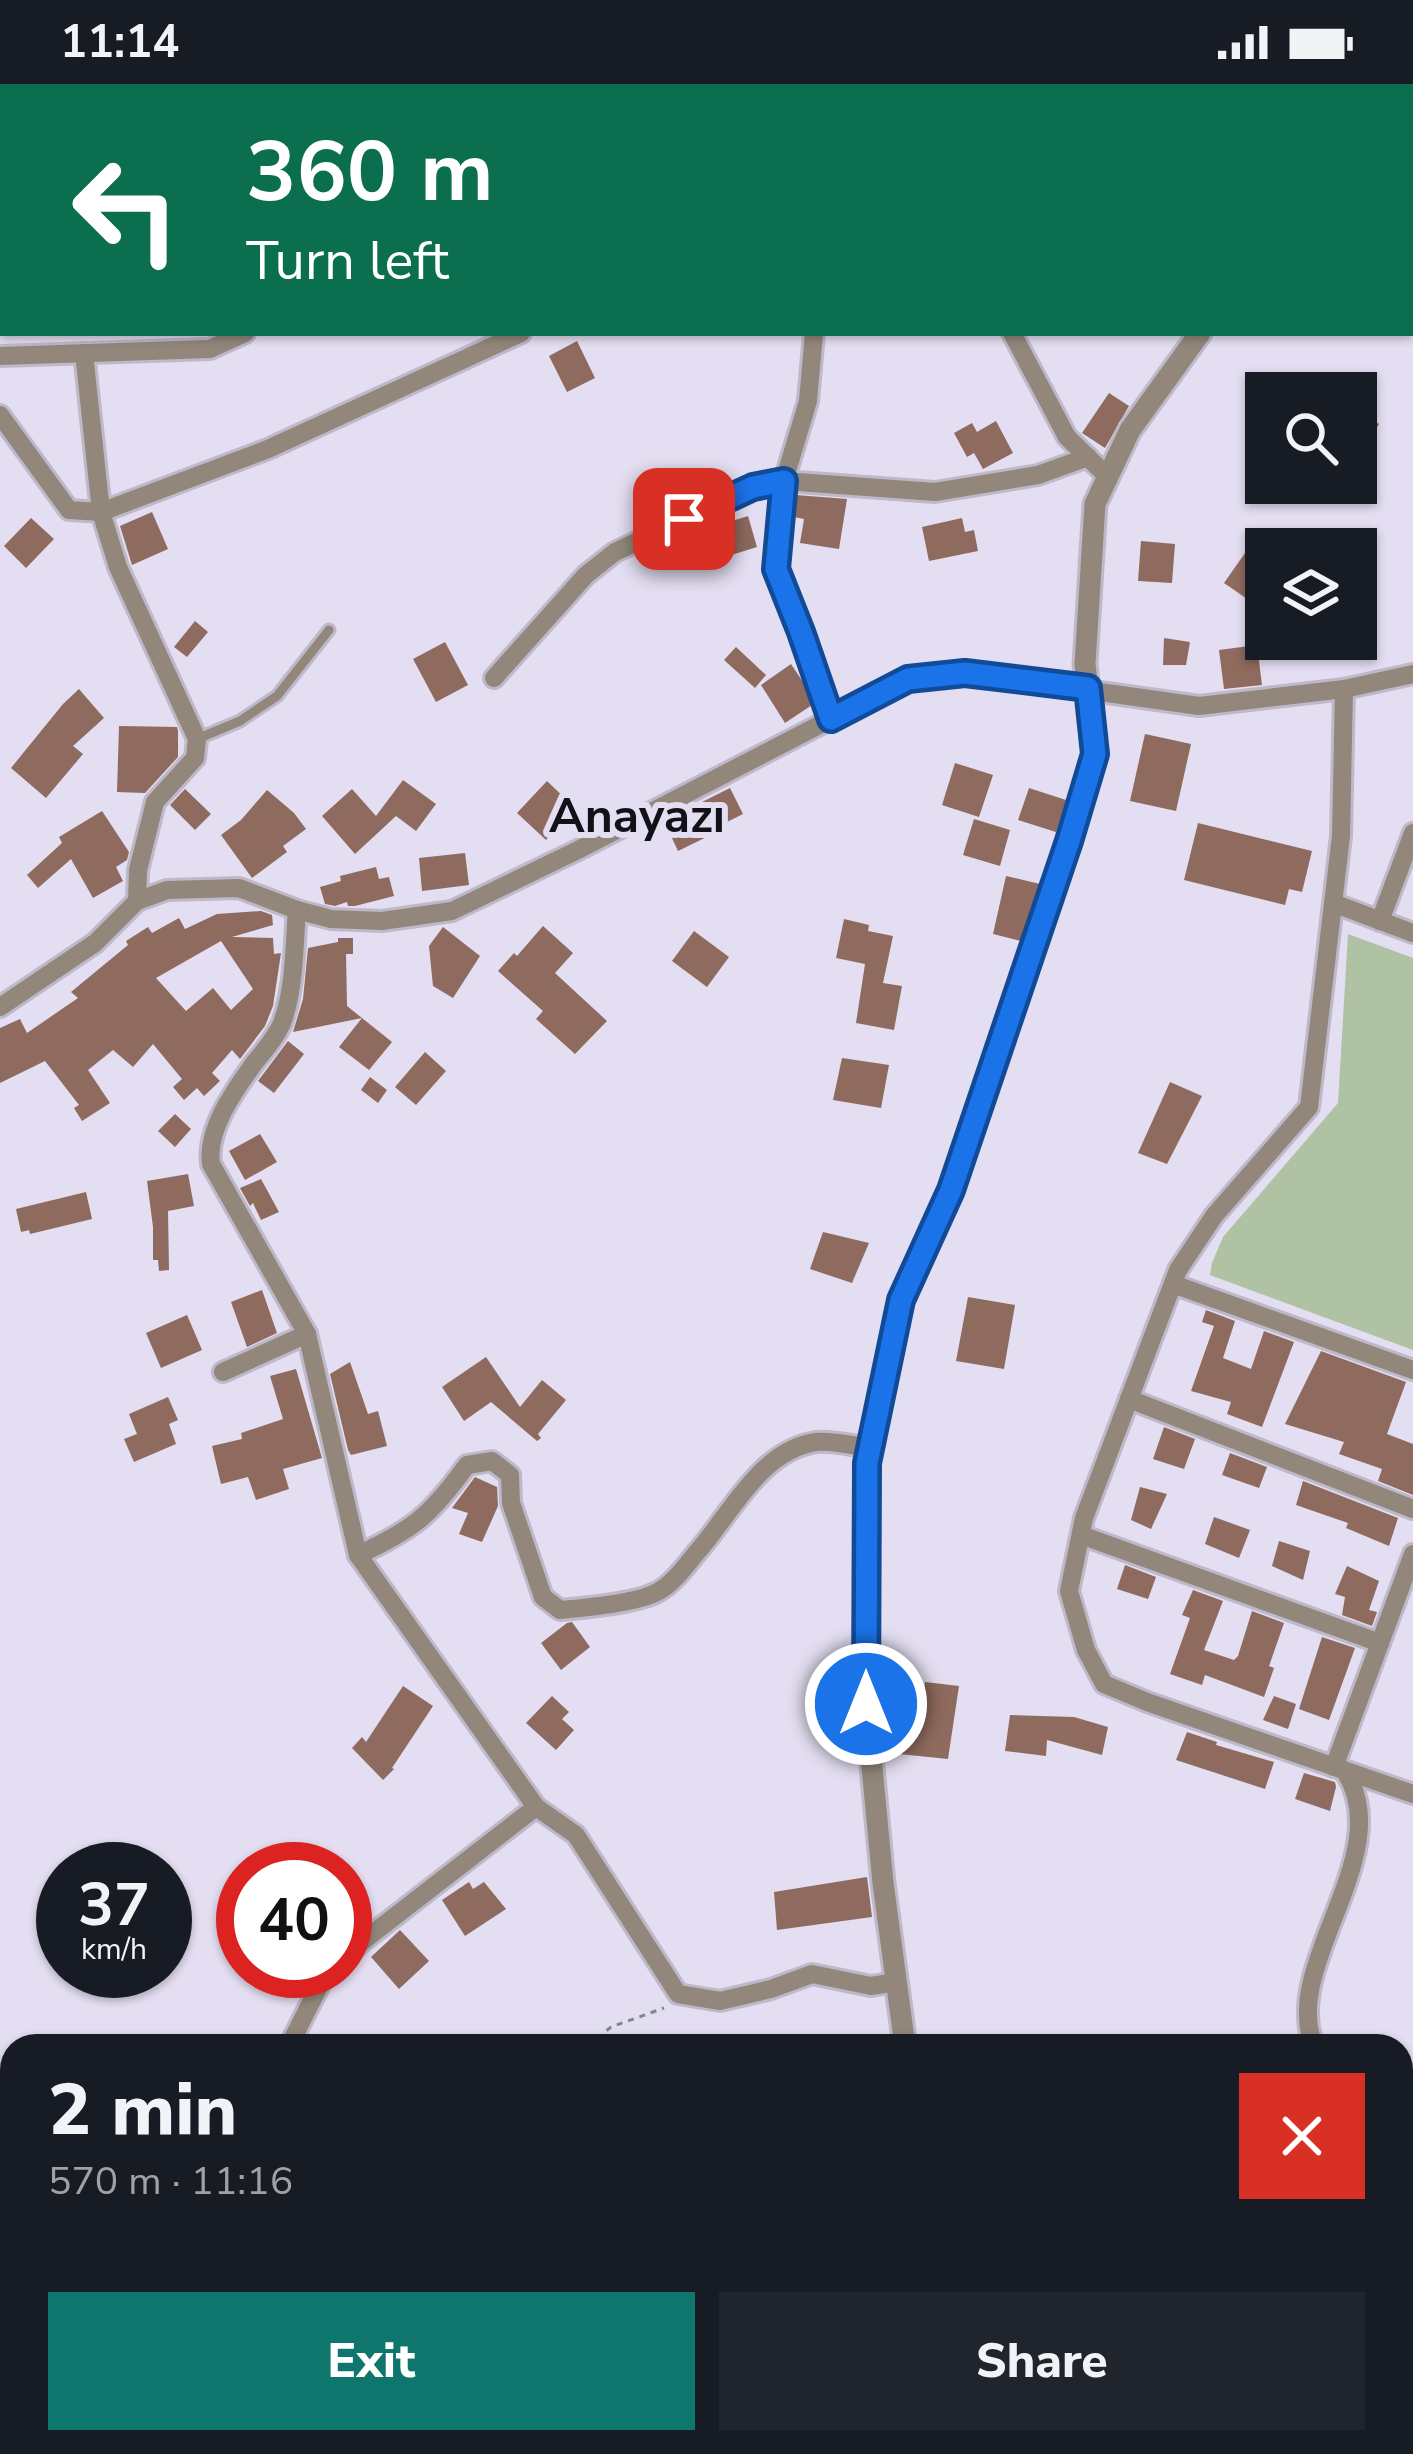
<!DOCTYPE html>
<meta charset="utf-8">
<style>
:root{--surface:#171b24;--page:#20242c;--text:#f1f3f6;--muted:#9ea1a6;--accent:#0f766e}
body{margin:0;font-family:"Nunito Sans",sans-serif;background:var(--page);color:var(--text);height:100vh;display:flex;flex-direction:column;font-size:45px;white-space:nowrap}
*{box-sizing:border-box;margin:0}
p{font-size:39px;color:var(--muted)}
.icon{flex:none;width:66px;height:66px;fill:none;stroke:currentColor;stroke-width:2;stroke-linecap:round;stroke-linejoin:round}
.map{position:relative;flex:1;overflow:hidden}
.panel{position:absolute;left:0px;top:1950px;width:1413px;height:420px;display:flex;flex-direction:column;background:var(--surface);border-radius:36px 36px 0 0;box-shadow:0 3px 9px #0004}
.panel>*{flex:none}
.top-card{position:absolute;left:0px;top:0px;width:1413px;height:252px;box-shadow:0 3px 9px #0004;background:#0b6e4f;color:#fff;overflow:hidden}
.tools{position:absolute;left:1245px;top:288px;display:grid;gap:24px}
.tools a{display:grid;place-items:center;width:132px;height:132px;border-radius:0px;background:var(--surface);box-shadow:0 3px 9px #0004;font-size:60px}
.speed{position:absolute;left:36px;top:1758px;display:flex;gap:24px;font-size:60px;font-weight:700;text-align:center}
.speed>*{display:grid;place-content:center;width:156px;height:156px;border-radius:50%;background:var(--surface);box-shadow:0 3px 9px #0004;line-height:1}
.speed small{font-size:30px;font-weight:400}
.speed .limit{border:18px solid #d22;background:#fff;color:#111}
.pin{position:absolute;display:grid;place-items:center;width:102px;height:102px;color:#fff;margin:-51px;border-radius:24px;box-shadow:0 6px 18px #0006}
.me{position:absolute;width:132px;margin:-66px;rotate:0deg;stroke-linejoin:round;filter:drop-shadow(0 0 9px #0008)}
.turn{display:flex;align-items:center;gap:42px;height:252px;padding:0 48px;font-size:54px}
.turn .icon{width:156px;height:156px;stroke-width:2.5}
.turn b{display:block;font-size:84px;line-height:102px}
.round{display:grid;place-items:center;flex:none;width:126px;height:126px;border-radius:0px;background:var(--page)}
.overview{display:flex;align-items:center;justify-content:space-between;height:204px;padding:0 48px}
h1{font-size:72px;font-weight:800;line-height:90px}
.cta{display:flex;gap:24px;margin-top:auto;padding:24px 48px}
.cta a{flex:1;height:138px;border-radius:0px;background:var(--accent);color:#fff;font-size:48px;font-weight:800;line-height:138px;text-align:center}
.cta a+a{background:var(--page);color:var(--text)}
.status{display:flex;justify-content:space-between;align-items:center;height:84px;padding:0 60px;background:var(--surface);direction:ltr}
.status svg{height:33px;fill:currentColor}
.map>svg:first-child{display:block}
</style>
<div class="status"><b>11:14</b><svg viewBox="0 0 49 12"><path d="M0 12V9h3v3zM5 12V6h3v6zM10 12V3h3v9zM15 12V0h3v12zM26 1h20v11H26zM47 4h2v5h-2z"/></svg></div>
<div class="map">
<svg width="1413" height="2370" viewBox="0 0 1413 2370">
<rect width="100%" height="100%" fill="#e3def1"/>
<polygon fill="#afc2a3" points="1348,850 1413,874 1413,1266 1210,1191 1212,1179 1223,1153 1338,1019"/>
<g fill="#8f6a5e" fill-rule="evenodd">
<polygon points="577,257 595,294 567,308 549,272"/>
<polygon points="1109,309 1129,322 1105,364 1082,349"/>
<polygon points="1356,325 1379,340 1356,377"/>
<polygon points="996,337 1013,369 983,385 974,369 967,373 954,349 972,339 977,348"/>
<polygon points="796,411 847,415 839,465 800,459 804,435 794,433"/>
<polygon points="152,428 168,465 132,481 120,442"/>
<polygon points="730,429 732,437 748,432 757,463 725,473 714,436"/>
<polygon points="31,434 54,455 26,484 4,462"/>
<polygon points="962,434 965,448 974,446 978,467 929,477 922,443"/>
<polygon points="1141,457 1175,460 1172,499 1138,497"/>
<polygon points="1245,469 1266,484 1266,528 1224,499"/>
<polygon points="195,537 208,548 187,573 174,563"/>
<polygon points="1164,554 1190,558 1186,581 1163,581"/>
<polygon points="445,558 468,601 436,618 413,575"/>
<polygon points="1257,561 1262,601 1224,605 1219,566"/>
<polygon points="736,563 766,591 755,604 724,576"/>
<polygon points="791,580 803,598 812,621 785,639 761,601"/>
<polygon points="79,605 104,634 73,662 83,670 46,714 11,684 63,620"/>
<polygon points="119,642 177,643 178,647 178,673 145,709 117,708"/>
<polygon points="1145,650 1191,660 1176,727 1130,717"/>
<polygon points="955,679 993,691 979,733 942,721"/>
<polygon points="403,696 436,720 416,747 396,732 355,770 322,732 352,705 376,732"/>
<polygon points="547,697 575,724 546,756 517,729"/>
<polygon points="730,704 743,730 715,744 717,748 678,767 664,737"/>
<polygon points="1029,704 1066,716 1056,748 1018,736"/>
<polygon points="185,705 211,730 195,746 170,721"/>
<polygon points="267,706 294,729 306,745 283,762 287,768 252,794 221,751 241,736"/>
<polygon points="102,727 129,768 127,776 116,783 123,797 93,814 71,775 38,804 27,791 62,759 59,753"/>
<polygon points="974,735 1010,746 1000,782 963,771"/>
<polygon points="1198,739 1312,767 1302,808 1289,805 1285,821 1184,796"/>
<polygon points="465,769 469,801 422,807 419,774"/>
<polygon points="376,783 379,795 389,793 394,812 355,822 348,822 347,818 335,822 325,820 320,803 341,797 340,792"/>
<polygon points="1006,792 1040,800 1021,857 993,850"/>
<path d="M261,827L272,831L273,841L232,853L273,854L274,870L281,869L273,922L265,942L240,975L232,966L212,989L220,997L204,1012L197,1004L184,1016L173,1003L182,995L153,960L133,983L113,966L88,986L110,1019L82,1037L74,1024L79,1021L45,977L0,999V944L20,935L27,949L78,914L71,908L128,861L126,857L148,843L152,849L179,834L185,845L217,830ZM221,857L253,905L231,926L213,904L186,927L156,894Z"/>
<polygon points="844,835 869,841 868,847 893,852 883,899 902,902 894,946 856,939 865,880 836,874"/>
<polygon points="543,842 573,869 555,889 607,937 575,970 536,935 543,927 498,887 514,869 517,872"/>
<polygon points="443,843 480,872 453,914 433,902 429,862"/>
<polygon points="694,847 729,873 707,903 672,877"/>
<polygon points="338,854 353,854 353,870 346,870 347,922 392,958 369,986 339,963 362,934 293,948 303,915 308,864 338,858"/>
<polygon points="288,957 304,970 274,1009 258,997"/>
<polygon points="425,968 446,987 416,1021 395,1003"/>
<polygon points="842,974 889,981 881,1024 833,1016"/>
<polygon points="370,993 387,1006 378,1019 361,1006"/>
<polygon points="1170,998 1202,1012 1167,1080 1138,1069"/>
<polygon points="175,1030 191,1045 175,1063 158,1047"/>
<polygon points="260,1050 277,1078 245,1096 229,1067"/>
<polygon points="188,1090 194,1122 168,1127 169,1186 159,1187 158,1176 153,1176 153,1143 147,1097"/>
<polygon points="261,1095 279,1128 261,1136 253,1119 250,1122 240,1104"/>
<polygon points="86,1108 92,1135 30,1150 29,1146 21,1148 16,1125"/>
<polygon points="823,1148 869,1159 852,1199 810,1185"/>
<polygon points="262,1206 277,1249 247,1263 231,1218"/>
<polygon points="968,1213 1015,1221 1004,1285 956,1277"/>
<polygon points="1206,1226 1235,1237 1223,1274 1251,1285 1264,1247 1294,1258 1262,1343 1227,1330 1231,1318 1191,1307 1214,1242 1202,1238"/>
<polygon points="187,1231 202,1266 161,1284 146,1249"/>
<polygon points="1321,1267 1406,1298 1387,1350 1413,1360 1413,1411 1378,1397 1382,1385 1339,1370 1344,1358 1285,1340"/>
<polygon points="486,1273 520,1323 542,1296 566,1316 538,1350 541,1354 537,1357 491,1318 464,1337 442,1303"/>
<polygon points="350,1278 368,1330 378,1327 387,1362 351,1371 348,1366 330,1290"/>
<polygon points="296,1285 322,1374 283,1385 289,1405 256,1416 248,1393 221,1400 212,1362 242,1355 241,1349 283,1335 270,1292"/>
<polygon points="168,1313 178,1336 169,1340 176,1360 134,1378 124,1355 137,1350 129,1330"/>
<polygon points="1164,1343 1195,1355 1184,1385 1153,1375"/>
<polygon points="1230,1369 1267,1383 1259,1404 1222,1391"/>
<polygon points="475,1393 497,1403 498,1422 482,1458 459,1450 468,1429 452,1424"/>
<polygon points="1303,1397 1398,1434 1389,1462 1346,1444 1348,1439 1296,1421"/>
<polygon points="1140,1403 1167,1410 1151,1445 1131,1436"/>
<polygon points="1214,1433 1250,1446 1239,1474 1205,1460"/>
<polygon points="1279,1457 1310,1467 1303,1496 1272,1482"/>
<polygon points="1125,1481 1156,1493 1148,1515 1117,1505"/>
<polygon points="1347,1482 1379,1497 1369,1526 1377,1528 1372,1542 1342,1531 1345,1513 1335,1510"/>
<polygon points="1193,1506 1223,1517 1204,1566 1234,1576 1238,1572 1252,1527 1284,1539 1269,1582 1274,1584 1264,1613 1205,1591 1202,1601 1170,1590 1190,1534 1182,1531"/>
<polygon points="572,1538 590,1563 561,1586 541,1559 567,1539"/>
<polygon points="1322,1553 1355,1564 1329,1636 1299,1625"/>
<polygon points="925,1598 959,1602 948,1675 899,1670 894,1623 922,1625"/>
<polygon points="403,1602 433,1622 392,1684 394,1685 383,1696 352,1664 362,1653 366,1658"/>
<polygon points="552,1612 569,1628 562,1635 574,1646 556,1666 526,1639"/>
<polygon points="1274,1612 1296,1620 1288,1645 1263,1636"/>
<polygon points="1010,1631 1074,1633 1108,1643 1102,1671 1047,1656 1046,1672 1005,1667"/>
<polygon points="1187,1648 1217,1658 1216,1661 1274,1678 1265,1705 1176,1676"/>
<polygon points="1304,1689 1335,1698 1336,1703 1330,1727 1295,1715"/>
<polygon points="867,1793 872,1833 777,1846 774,1808"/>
<polygon points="469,1798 473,1805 484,1798 506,1825 465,1852 442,1816"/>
<polygon points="400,1846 429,1877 399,1905 371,1873"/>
</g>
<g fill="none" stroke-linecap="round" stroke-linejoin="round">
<g stroke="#beb9ca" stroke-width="15">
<g id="service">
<polyline points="249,0 252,3"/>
<polyline points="197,655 240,637 277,612 329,546"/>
</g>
</g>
<g stroke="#beb9ca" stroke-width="24">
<g id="minor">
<polyline points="857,0 858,3"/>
<polyline points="172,3 175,0"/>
<polyline points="372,3 377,0"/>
<polyline points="618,3 623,0"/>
<polyline points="0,186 3,187"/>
<polyline points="0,223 3,219"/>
<polyline points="814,249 808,317 784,397 935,408 1038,391 1088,373"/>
<polyline points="1012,249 1067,353 1108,393"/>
<polyline points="84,269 101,428 118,483 197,655 195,674 155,718 138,786 137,817"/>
<polyline points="0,272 210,265 245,249"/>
<polyline points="0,331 69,426 101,428 268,365 521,249"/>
<polyline points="494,594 586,491 615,468 753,403 784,397 776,485 831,635"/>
<polyline points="1344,605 1341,752 1309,1023 1214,1132 1178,1186 1084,1434 1069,1507 1086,1566 1104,1600 1147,1618 1413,1710"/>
<polyline points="1333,819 1413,849"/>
<path d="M297,826C294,863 295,904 282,939C276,953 265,966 255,978C235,1006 206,1045 211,1080L307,1250L358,1471L536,1723L576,1751L678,1910L720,1917L771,1905L812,1890L871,1902L897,1898"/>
<polyline points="1380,837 1413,749"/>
<polyline points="0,923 95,859 137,817 167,806 239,804 297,826 331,835 382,837 452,827 578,766 908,595 966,589 1199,622 1344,605 1413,590"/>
<polyline points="1173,1200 1413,1286"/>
<polyline points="223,1288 307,1250"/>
<polyline points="1129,1315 1413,1425"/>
<polyline points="1081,1451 1380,1559"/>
<path d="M358,1471C414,1445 431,1431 467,1381L492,1377L510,1391L511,1419L543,1513L560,1526C584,1524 640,1519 659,1507C674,1499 687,1480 698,1467C732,1428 761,1366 816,1358C833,1356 853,1362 871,1364"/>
<polyline points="1334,1683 1413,1470"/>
<polyline points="345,1871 536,1723"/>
<polyline points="289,1962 327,1887"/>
<path d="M1314,1962C1280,1880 1400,1769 1344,1686"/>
<polyline points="1401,2115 1413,2110"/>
<polyline points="102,2370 107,2358"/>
<polyline points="1239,2370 1239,2358"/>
</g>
</g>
<g stroke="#beb9ca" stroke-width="27">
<g id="tertiary">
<polyline points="1401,3 1404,0"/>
<polyline points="905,1962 883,1799 866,1620 867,1379 901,1216 951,1106 1056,800 1095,670 1085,580 1095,420 1130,346 1200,249"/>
<polyline points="889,2358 890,2370"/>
</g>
</g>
<g stroke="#868390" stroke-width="3" stroke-dasharray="6 6" stroke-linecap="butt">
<polyline points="588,1962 611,1943 664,1924"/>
<polyline points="313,2370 319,2358"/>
</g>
<use href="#service" stroke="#93877b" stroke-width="9"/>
<use href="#minor" stroke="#93877b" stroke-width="18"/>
<use href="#tertiary" stroke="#93877b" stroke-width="21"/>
</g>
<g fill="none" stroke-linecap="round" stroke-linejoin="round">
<g stroke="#114b97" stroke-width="30">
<polyline id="route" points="684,435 753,403 784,397 776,485 801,548 831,635 908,595 965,589 1088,604 1095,670 1069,757 951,1106 901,1216 867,1379 866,1620"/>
</g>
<use href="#route" stroke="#1a73e8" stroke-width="21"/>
</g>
<g text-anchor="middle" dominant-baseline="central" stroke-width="12" stroke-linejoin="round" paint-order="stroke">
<g font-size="48" font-weight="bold" fill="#131118" stroke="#e3def1">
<text x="637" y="732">Anayazı</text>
</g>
</g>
</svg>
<div class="tools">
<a><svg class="icon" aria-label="search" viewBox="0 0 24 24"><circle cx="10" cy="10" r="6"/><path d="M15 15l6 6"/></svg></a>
<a><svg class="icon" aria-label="layers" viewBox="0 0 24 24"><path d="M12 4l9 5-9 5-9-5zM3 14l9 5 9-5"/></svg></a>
</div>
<div class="speed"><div>37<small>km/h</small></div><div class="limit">40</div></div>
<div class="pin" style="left:684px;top:435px;background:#d93025"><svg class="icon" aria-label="arrive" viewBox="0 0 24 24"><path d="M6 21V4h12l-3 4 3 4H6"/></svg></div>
<svg class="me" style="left:866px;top:1620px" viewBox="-20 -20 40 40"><circle r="17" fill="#1a73e8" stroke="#fff" stroke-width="3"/><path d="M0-11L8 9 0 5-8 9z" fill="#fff"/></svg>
<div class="top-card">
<div class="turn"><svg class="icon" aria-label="left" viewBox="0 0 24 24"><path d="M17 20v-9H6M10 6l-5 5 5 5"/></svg><div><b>360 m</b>Turn left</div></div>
</div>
<section class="panel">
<div class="overview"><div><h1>2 min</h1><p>570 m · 11:16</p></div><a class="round" style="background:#d93025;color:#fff"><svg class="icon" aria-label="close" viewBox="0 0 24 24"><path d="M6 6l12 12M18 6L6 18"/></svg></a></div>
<div class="cta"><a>Exit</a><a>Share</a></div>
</section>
</div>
